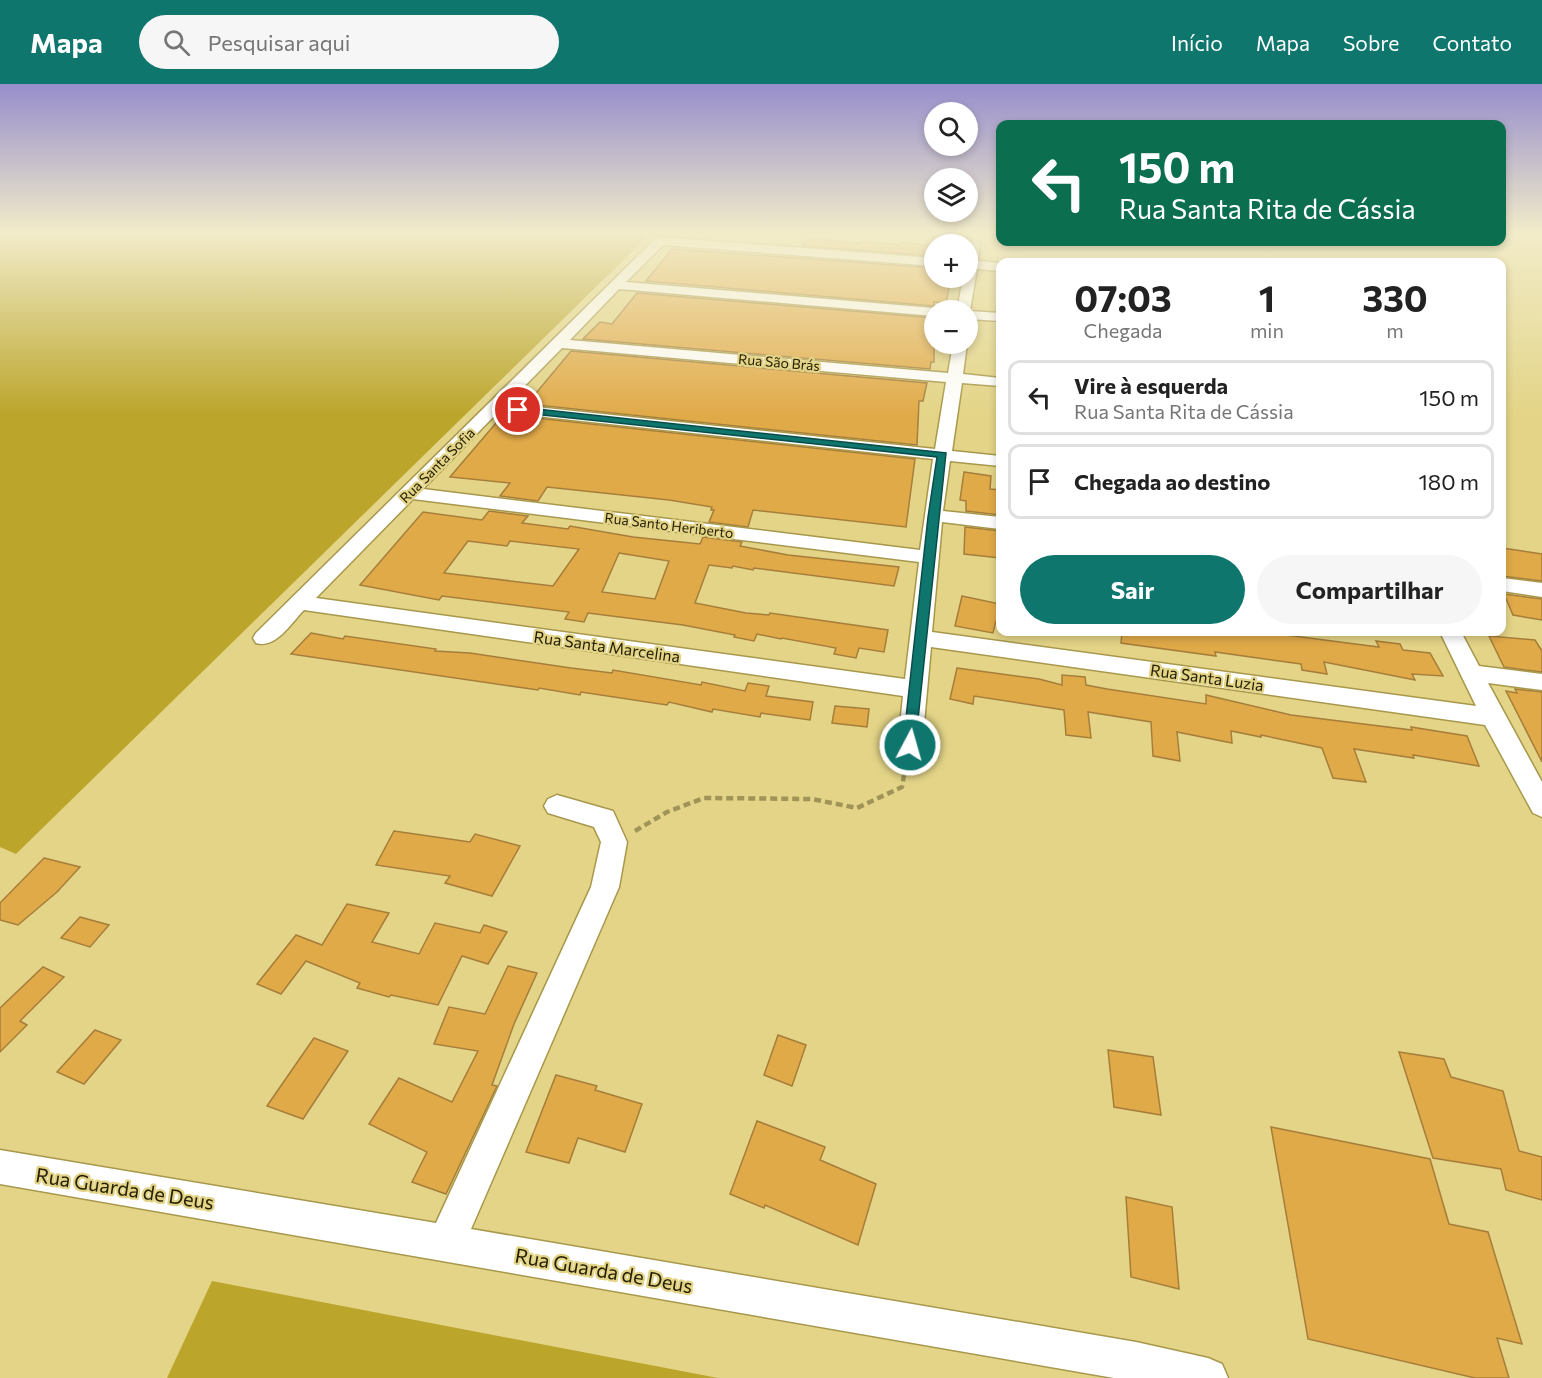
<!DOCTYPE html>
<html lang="pt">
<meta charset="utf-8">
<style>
:root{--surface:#fff;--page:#f6f6f6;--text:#222;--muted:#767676;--line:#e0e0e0;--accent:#0f766e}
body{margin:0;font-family:Commissioner,sans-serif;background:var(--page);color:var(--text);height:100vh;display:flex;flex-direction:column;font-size:22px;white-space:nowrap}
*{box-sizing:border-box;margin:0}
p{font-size:20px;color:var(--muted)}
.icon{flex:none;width:33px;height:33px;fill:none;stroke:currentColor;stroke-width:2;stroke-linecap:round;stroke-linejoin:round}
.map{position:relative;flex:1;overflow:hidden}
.sheet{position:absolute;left:996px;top:174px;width:510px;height:378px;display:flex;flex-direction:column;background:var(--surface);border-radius:12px;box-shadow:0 3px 9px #0003}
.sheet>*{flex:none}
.hud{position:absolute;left:996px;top:36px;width:510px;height:126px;border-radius:12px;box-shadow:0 3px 9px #0003;background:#0b6e4f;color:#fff;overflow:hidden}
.controls{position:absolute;left:924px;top:18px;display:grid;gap:12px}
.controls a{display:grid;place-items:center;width:54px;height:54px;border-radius:50%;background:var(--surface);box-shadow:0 3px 9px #0003;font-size:30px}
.pin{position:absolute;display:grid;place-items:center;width:51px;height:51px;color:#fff;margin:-26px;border:3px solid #fff;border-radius:50%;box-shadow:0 2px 6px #0007}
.me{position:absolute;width:66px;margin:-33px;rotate:6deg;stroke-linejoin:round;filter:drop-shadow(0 0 4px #0008)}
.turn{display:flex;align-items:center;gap:21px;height:126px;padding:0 24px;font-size:27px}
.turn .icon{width:78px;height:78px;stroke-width:2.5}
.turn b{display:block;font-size:42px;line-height:51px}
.eta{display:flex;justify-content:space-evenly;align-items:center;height:102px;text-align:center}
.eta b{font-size:36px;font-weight:700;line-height:42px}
.button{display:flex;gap:12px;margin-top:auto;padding:12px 24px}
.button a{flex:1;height:69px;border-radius:36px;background:var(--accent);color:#fff;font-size:24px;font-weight:700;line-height:69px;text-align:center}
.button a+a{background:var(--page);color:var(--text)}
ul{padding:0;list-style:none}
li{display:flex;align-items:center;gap:18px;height:75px;margin:0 12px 9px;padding:0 12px;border:3px solid var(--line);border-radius:12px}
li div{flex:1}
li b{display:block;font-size:22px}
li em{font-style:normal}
header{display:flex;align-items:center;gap:36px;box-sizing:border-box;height:84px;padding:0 30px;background:var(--accent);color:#fff}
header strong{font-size:28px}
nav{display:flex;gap:33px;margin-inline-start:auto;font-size:21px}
.search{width:420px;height:54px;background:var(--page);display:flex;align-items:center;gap:15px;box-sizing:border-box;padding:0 21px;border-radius:33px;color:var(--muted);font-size:22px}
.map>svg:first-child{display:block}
</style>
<header>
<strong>Mapa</strong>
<div class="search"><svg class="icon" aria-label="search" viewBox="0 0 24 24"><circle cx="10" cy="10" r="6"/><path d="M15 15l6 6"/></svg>Pesquisar aqui</div>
<nav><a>Início</a><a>Mapa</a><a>Sobre</a><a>Contato</a></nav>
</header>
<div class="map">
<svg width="1542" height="1294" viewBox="0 0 1542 1294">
<rect width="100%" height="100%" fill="#e3d487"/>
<g fill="#bba52b">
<polygon points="0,150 643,150 645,155 16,770 0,763"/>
<polygon points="212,1197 718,1294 167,1294"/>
</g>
<g fill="#e1aa49" stroke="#a67e3a" stroke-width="1.5" fill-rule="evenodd">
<polygon points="809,154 860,159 862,157 899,161 900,158 934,162 934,172 802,162"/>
<polygon points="672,165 934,184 934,194 951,194 946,219 934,218 934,222 646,197"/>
<polygon points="637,209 934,234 934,278 931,278 930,285 583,255 600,238 612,240"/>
<polygon points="571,267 927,299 923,317 919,317 917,361 527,320"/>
<polygon points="517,332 915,375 906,443 753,426 748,443 709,438 714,426 711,426 712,423 669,416 547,403 538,417 500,412 510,399 450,393 496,339 510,341"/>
<polygon points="964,388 991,392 990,405 1000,406 1000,431 966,427 966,417 960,416"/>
<path d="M489,427L528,432L522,439L568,445L570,442L633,453L700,460L703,453L742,458L740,462L788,471L899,483L894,502L754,484L753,486L733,482L732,484L709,481L695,519L746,529L769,531L770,529L888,546L884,568L859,564L856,574L834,570L836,564L782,554L781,555L757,550L754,557L734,553L735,551L683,541L588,529L584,538L565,535L569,528L442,512L439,516L360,501L423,428L482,436ZM468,457L507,462L510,457L579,465L553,502L444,489ZM619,469L669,477L655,515L602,508Z"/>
<polygon points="965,443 1000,447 1000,474 964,470"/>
<polygon points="1502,464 1542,470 1542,497 1502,492"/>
<polygon points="1504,510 1542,515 1542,536 1513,531"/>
<polygon points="962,512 1000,520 1000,538 996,537 993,549 955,542"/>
<polygon points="1122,548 1262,548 1379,563 1376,557 1400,560 1403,566 1430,569 1443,592 1412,590 1415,596 1324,578 1327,590 1302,586 1301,580 1215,568 1216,572 1121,559"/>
<polygon points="311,549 343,555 345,552 436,565 435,567 470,569 571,584 612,589 613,586 701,601 702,598 745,607 748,599 769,602 766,612 813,618 810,636 761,629 760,633 713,625 712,628 669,618 667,621 581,608 580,611 539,604 538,606 291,570"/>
<polygon points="1489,552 1535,556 1542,567 1542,588 1504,583"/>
<polygon points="957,584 1039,595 1062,601 1062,591 1085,593 1086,601 1107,605 1206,620 1206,611 1291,631 1412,646 1411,643 1467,652 1479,682 1413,671 1414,674 1354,665 1366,698 1333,694 1322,664 1261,651 1261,653 1231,647 1232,659 1177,648 1180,677 1153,672 1151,638 1088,628 1091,654 1066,651 1064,626 974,612 973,620 950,615"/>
<polygon points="1515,605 1542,608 1542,678 1506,607 1517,609"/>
<polygon points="835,622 869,625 867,643 832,639"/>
<polygon points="394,747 470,758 475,750 520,762 492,812 445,799 450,792 376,781"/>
<polygon points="44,774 80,783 57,808 18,841 0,836 0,819"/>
<polygon points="347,820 389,829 372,858 419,870 435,839 480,849 484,841 507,848 488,880 462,872 438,921 391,911 389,913 357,904 360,899 306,877 281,910 257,900 296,851 322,861"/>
<polygon points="80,833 109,841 90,863 61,854"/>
<polygon points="508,882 537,889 514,940 492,1001 497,1002 446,1110 412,1098 427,1068 369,1040 399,994 452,1018 478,967 434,960 449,923 485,930"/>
<polygon points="43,883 64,893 20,937 27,941 0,968 0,924"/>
<polygon points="95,946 121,956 84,1000 57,988"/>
<polygon points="778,951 806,961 792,1002 764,991"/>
<polygon points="314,954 348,967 303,1035 267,1022"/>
<polygon points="1108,966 1153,973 1161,1031 1114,1023"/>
<polygon points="1399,968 1444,975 1451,993 1503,1007 1519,1067 1542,1073 1542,1116 1506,1106 1501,1085 1433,1074"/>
<polygon points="556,991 597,1002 595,1006 642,1020 625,1068 578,1054 569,1079 526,1068"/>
<polygon points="757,1037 825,1063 820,1076 876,1100 858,1161 765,1121 764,1124 730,1110"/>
<polygon points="1271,1043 1430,1075 1449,1140 1488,1148 1522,1260 1497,1254 1509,1294 1475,1294 1308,1255"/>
<polygon points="1126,1113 1172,1123 1179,1205 1131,1193"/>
</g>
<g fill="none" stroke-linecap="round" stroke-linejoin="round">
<g stroke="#a7984c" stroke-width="3">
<g id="street">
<path d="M660,153L934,174V182L663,161L626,198L934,224L940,226H934V232L619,205L570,256L948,289L953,260H967L963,290L1000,294V302L962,299L952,367L1000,372V382L950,377L943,427L1000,433V445L942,438L932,548L1476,622L1440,548H1461L1479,582L1542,590V606L1488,599L1542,698V733L1533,729L1485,641L931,563L922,661L919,668L910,670L901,668L898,661L903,612L304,526C291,539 276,565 256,559L253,554L256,549L656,154ZM562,264L946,298L935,365L507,320ZM498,328L933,375L920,466L423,405ZM413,415L919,478L905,595L316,514Z"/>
<polygon points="974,156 980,160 978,177 1000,179 1000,187 977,185 970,227 1000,229 1000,237 968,235 968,226 957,226 963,194 968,194 968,160"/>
<polygon points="1502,494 1542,499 1542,513 1502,507"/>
<polygon points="557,711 613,727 627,758 619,803 471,1145 1136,1258 1208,1274 1222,1280 1228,1294 1114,1294 0,1100 0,1066 436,1139 591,803 601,758 594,743 548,729 544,722 548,715"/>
</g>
</g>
<polyline stroke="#a09458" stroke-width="4.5" stroke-dasharray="7 4" stroke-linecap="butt" points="635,747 667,728 704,714 812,715 857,724 902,703 906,679"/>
<use href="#street" fill="#fff" fill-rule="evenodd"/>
</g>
<linearGradient id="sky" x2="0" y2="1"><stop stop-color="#978ecc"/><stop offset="0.45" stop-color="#f2ecc9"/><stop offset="1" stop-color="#f2ecc9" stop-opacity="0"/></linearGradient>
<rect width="1542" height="331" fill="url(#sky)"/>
<polygon fill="#0f766e" stroke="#0a4d48" stroke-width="1.5" points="518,323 946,369 915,664 905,664 903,661 928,433 937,373 515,328 515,324"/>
<g text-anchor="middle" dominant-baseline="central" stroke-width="4.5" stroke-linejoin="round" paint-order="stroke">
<g font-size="14" fill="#241e00" stroke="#e3d487">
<text transform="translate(779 278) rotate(5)">Rua São Brás</text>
<text transform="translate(437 381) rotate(-45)">Rua Santa Sofia</text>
<text transform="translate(669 441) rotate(7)">Rua Santo Heriberto</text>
</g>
<g font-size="16" fill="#241e00" stroke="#e3d487">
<text transform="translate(607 562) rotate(8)">Rua Santa Marcelina</text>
<text transform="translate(1207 593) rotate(8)">Rua Santa Luzia</text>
</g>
<g font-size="20" fill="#241e00" stroke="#e3d487">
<text transform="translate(125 1104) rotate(9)">Rua Guarda de Deus</text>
<text transform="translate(604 1186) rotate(10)">Rua Guarda de Deus</text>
</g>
</g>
</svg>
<div class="controls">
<a><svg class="icon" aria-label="search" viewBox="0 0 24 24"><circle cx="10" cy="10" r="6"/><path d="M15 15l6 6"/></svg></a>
<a><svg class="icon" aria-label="layers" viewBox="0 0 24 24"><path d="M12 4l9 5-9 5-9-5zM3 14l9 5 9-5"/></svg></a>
<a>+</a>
<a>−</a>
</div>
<div class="pin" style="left:518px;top:326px;background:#d93025"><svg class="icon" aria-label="arrive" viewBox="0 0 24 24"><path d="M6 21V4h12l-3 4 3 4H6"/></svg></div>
<svg class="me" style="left:910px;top:661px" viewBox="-20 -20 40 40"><circle r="17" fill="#0f766e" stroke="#fff" stroke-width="3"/><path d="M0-11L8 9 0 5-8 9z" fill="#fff"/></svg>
<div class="hud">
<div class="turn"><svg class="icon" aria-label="left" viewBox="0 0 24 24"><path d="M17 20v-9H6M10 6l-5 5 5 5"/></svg><div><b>150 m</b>Rua Santa Rita de Cássia</div></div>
</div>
<section class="sheet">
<div class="eta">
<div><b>07:03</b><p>Chegada</p></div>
<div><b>1</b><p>min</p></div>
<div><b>330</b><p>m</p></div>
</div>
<ul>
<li><svg class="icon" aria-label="left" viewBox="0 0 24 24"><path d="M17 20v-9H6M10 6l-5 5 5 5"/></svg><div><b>Vire à esquerda</b><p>Rua Santa Rita de Cássia</p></div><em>150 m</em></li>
<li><svg class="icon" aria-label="arrive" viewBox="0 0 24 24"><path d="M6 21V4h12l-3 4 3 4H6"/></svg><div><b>Chegada ao destino</b></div><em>180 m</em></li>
</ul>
<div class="button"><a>Sair</a><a>Compartilhar</a></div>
</section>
</div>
